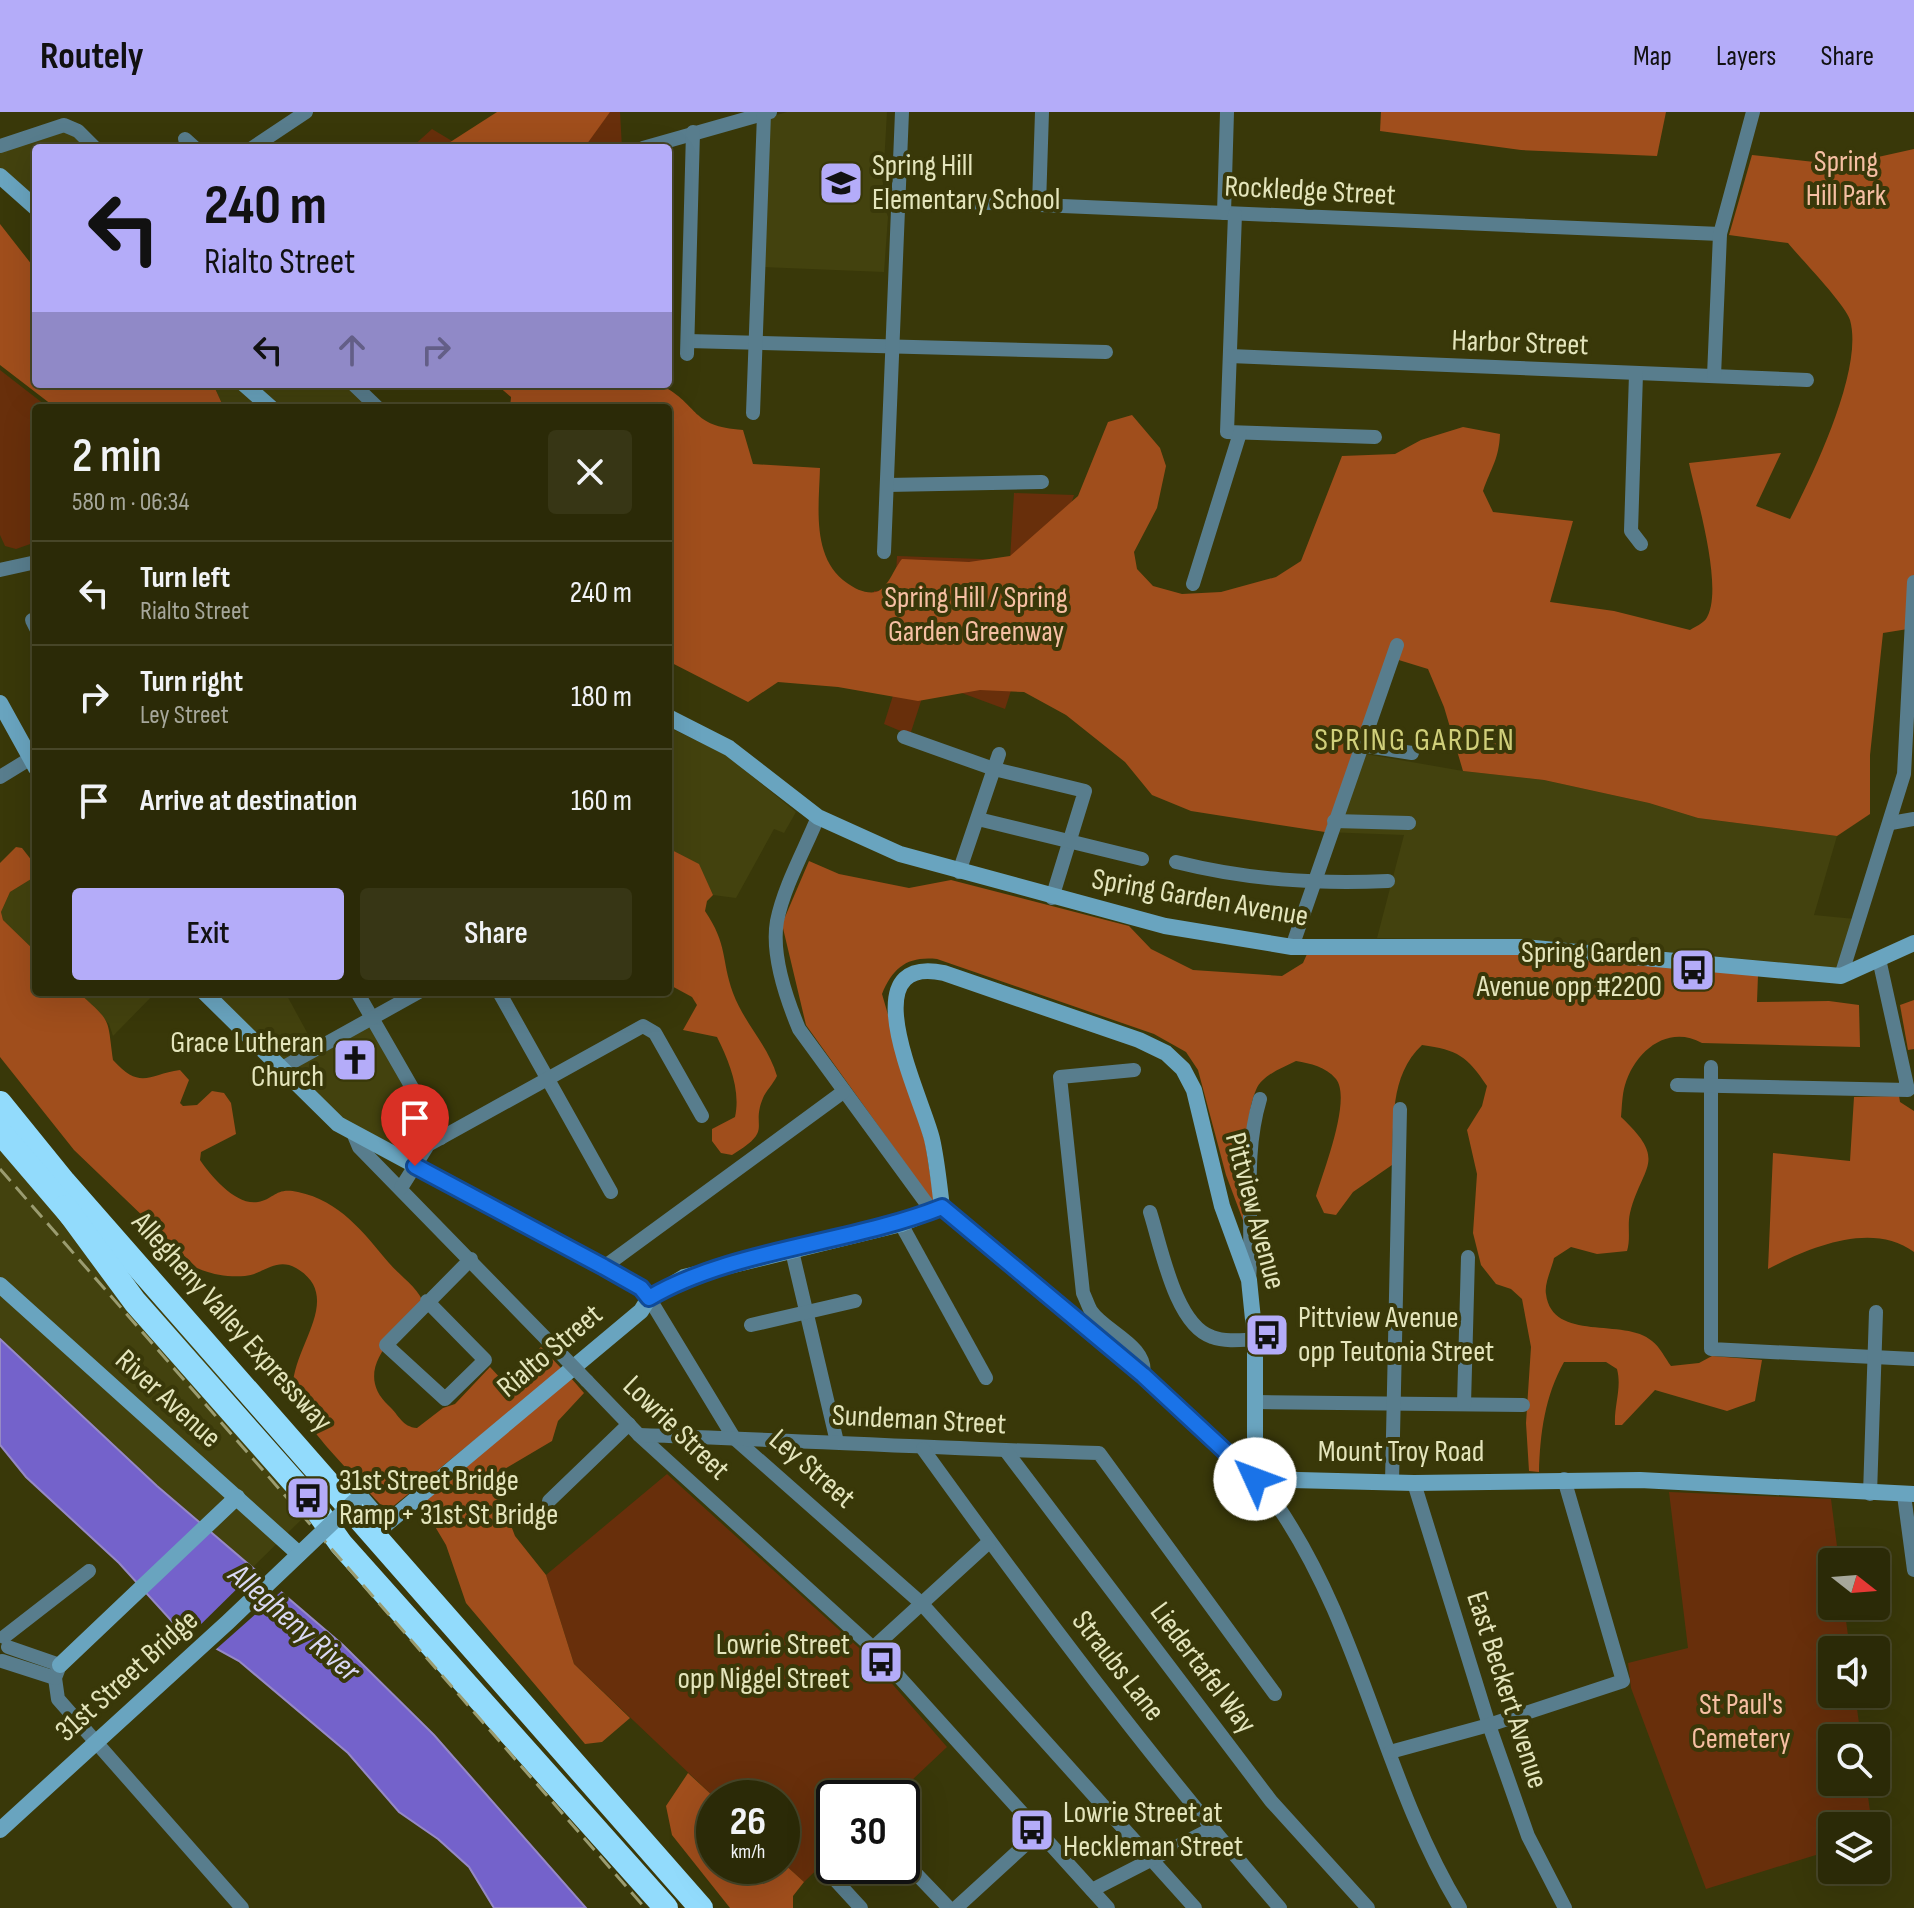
<!DOCTYPE html>
<meta charset="utf-8">
<style>
:root{--surface:#2b2a07;--page:#373615;--text:#f1f3f6;--muted:#a6a79b;--line:#474628;--accent:#b4acf9}
body{margin:0;font-family:"Sofia Sans Condensed",sans-serif;background:var(--page);color:var(--text);height:100vh;display:flex;flex-direction:column;font-size:30px;white-space:nowrap}
*{box-sizing:border-box;margin:0}
p{font-size:26px;color:var(--muted)}
.icon{flex:none;width:44px;height:44px;fill:none;stroke:currentColor;stroke-width:2;stroke-linecap:round;stroke-linejoin:round}
.map{position:relative;flex:1;overflow:hidden}
.drawer{position:absolute;left:32px;top:292px;width:640px;height:592px;display:flex;flex-direction:column;background:var(--surface);border-radius:8px;box-shadow:0 8px 32px #0002,0 0 0 2px var(--line)}
.drawer>*{flex:none}
.top-card{position:absolute;left:32px;top:32px;width:640px;height:244px;border-radius:8px;box-shadow:0 8px 32px #0002,0 0 0 2px var(--line);background:#b4acf9;color:#111;overflow:hidden}
.needle{width:52px;rotate:107deg}
.buttons{position:absolute;left:1818px;top:1436px;display:grid;gap:16px}
.buttons a{display:grid;place-items:center;width:72px;height:72px;border-radius:8px;background:var(--surface);box-shadow:0 8px 32px #0002,0 0 0 2px var(--line);font-size:40px}
.speed{position:absolute;left:696px;top:1668px;display:flex;gap:16px;font-size:40px;font-weight:700;text-align:center}
.speed>*{display:grid;place-content:center;width:104px;height:104px;border-radius:50%;background:var(--surface);box-shadow:0 8px 32px #0002,0 0 0 2px var(--line);line-height:1}
.speed small{font-size:20px;font-weight:400}
.speed .limit{border:4px solid #111;border-radius:12px;background:#fff;color:#111}
.pin{position:absolute;display:grid;place-items:center;width:68px;height:68px;color:#fff;margin:-82px -34px;border-radius:50% 50% 50% 0;rotate:-45deg;box-shadow:0 0 8px #0007}
.pin .icon{rotate:45deg}
.me{position:absolute;width:88px;margin:-44px;rotate:313deg;stroke-linejoin:round;filter:drop-shadow(0 0 6px #0008)}
.turn{display:flex;align-items:center;gap:28px;height:168px;padding:0 40px;font-size:36px}
.turn .icon{width:104px;height:104px;stroke-width:2.5}
.turn b{display:block;font-size:56px;line-height:68px}
.lanes{display:flex;align-items:center;height:76px;padding:0 40px;background:#0003;justify-content:center;gap:40px;direction:ltr}
.lanes .off{opacity:.35}
.round{display:grid;place-items:center;flex:none;width:84px;height:84px;border-radius:8px;background:var(--page)}
.headline{display:flex;align-items:center;justify-content:space-between;height:136px;padding:0 40px}
h1{font-size:48px;font-weight:600;line-height:60px}
.primary-button{display:flex;gap:16px;margin-top:auto;padding:16px 40px}
.primary-button a{flex:1;height:92px;border-radius:8px;background:var(--accent);color:#111;font-size:32px;font-weight:600;line-height:92px;text-align:center}
.primary-button a+a{background:var(--page);color:var(--text)}
ul{padding:0;list-style:none}
li{display:flex;align-items:center;gap:24px;height:104px;padding:0 40px;border-top:2px solid var(--line)}
li div{flex:1}
li b{display:block;font-size:30px}
li em{font-style:normal}
header{display:flex;align-items:center;gap:48px;box-sizing:border-box;height:112px;padding:0 40px;background:var(--accent);color:#111}
header strong{font-size:38px}
nav{display:flex;gap:44px;margin-inline-start:auto;font-size:28px}
.map>svg:first-child{display:block}
</style>
<header>
<strong>Routely</strong>
<nav><a>Map</a><a>Layers</a><a>Share</a></nav>
</header>
<div class="map">
<svg width="1914" height="1796" viewBox="0 0 1914 1796">
<rect width="100%" height="100%" fill="#393809"/>
<g fill="#43420e">
<polygon points="787,0 887,0 882,88 888,105 884,160 762,155 769,5"/>
<polygon points="56,13 95,36 36,36 36,96 0,64 0,34"/>
<polygon points="213,272 353,272 378,296 224,296"/>
<polygon points="668,615 725,642 796,700 784,721 774,717 736,786 713,783 698,752 668,736"/>
<polygon points="1354,640 1463,659 1544,668 1649,691 1698,706 1837,724 1814,803 1855,807 1839,856 1559,830 1377,826 1404,723 1325,720"/>
<polygon points="36,764 36,840 3,808 1,800 10,780"/>
<polygon points="78,880 156,880 113,924 109,912"/>
<polygon points="204,880 285,880 316,937 372,906 441,1026 415,1054 354,1023"/>
<polygon points="0,1020 227,1273 215,1285 306,1396 301,1408 253,1455 157,1374 0,1227"/>
</g>
<g fill="#682f0b">
<polygon points="514,0 620,0 622,36 411,36 432,17 462,35"/>
<polygon points="0,258 49,296 36,296 36,430 16,437 5,434 0,423"/>
<polygon points="1014,381 1074,383 1005,597 951,577 934,549 910,623 884,612 913,520 874,503 874,479 895,479 897,444 1010,448"/>
<polygon points="667,1362 868,1544 947,1635 893,1686 834,1686 834,1741 804,1770 782,1750 782,1686 715,1686 574,1552 546,1463"/>
<polygon points="1669,1380 1831,1387 1839,1450 1832,1450 1832,1494 1844,1494 1850,1538 1832,1538 1832,1582 1855,1582 1861,1626 1832,1626 1832,1670 1866,1670 1872,1714 1832,1714 1832,1738 1706,1777 1631,1576 1628,1551 1688,1536"/>
</g>
<g fill="#a04e1c">
<polygon points="497,0 610,0 584,36 441,36"/>
<polygon points="1381,0 1666,0 1657,44 1521,38 1380,19"/>
<path d="M1914,37V516L1883,521L1870,643V702L1837,724L1698,706L1649,691L1544,668L1463,659L1444,595L1428,557L1389,545L1325,720L1191,699L1152,683L1125,650L1066,603L1024,580L980,578L918,589L838,575L778,570L748,590L668,549V296H510L511,285L496,272C519,272 650,267 661,273C701,294 689,314 743,318L753,352L820,356C819,394 811,446 847,471C855,477 866,482 876,480C888,477 894,456 902,447L969,450L1010,444L1078,384L1108,310L1132,303L1160,336L1166,354L1157,396L1134,440L1137,457L1153,474L1182,482L1221,480L1276,465L1301,449L1342,344L1395,342L1421,328L1463,315L1500,322C1499,347 1491,356 1483,379L1493,400L1573,409L1550,490L1614,499L1690,518C1695,515 1703,511 1706,507C1725,479 1696,384 1689,351L1781,341L1756,394L1790,407C1813,362 1864,257 1850,208C1845,192 1801,147 1788,131L1729,123L1752,43L1842,53Z"/>
<polygon points="0,112 36,158 36,272 213,272 224,296 56,296 0,253"/>
<path d="M16,735L22,736L36,754V764L10,780L1,800L3,808L36,840V880H78C112,911 107,904 113,948C141,979 149,962 180,958L189,968L180,991L183,994L197,993L212,979L224,981L231,991L236,1022L201,1040L200,1048C211,1064 236,1094 258,1090C275,1087 275,1075 298,1080C340,1089 363,1120 389,1151C400,1164 420,1177 424,1193C397,1221 350,1258 389,1294C399,1303 402,1315 417,1316L443,1296L455,1292L490,1255L503,1269L541,1235L562,1257L391,1396L380,1392C358,1367 294,1308 293,1277C291,1236 346,1185 296,1156C276,1145 264,1162 245,1164C227,1165 213,1163 197,1156L74,1038L0,945V751Z"/>
<path d="M668,736L699,752L713,783L707,789L705,799C728,833 721,847 733,881C744,911 768,933 777,964C773,972 766,979 763,986C750,1017 775,1017 732,1043L721,1041L712,1029V1017L735,1005C741,978 729,949 717,925L683,918L697,893L692,885L668,872Z"/>
<path d="M809,749L839,762L909,776L951,768L1129,814L1151,837L1193,858L1282,864L1303,851L1307,842L1545,843L1758,863L1757,890L1829,889L1859,893L1860,935L1702,931C1668,912 1635,939 1625,973C1622,983 1622,995 1621,1005C1669,1050 1642,1053 1630,1101C1627,1114 1631,1126 1627,1139L1597,1142L1571,1135L1554,1146C1552,1156 1544,1172 1546,1182C1552,1231 1625,1205 1652,1229C1660,1235 1665,1246 1671,1254L1699,1251L1712,1244L1762,1248L1755,1289L1727,1299L1655,1278L1622,1313H1615C1614,1293 1622,1276 1617,1257L1606,1250H1564C1545,1284 1540,1321 1539,1360L1529,1359L1526,1311L1531,1235L1522,1187L1511,1177L1496,1172L1481,1153L1473,1121L1477,1062L1467,1018L1482,994L1487,974C1467,944 1458,938 1422,933C1389,964 1394,1011 1392,1053L1353,1080L1336,1103L1324,1101L1316,1084C1323,1060 1352,987 1336,967C1325,954 1311,952 1296,949C1282,956 1262,963 1256,978C1243,1006 1246,1078 1244,1111L1226,1063L1198,958L1186,940L1154,922L937,847C908,844 893,855 882,882L925,1030L935,1093L806,913L782,812Z"/>
<polygon points="1914,888 1914,937 1908,938 1900,893"/>
<path d="M1899,984L1900,990L1914,999V1140C1872,1109 1810,1135 1768,1157L1773,1041L1850,1049L1854,985Z"/>
<polygon points="571,1266 584,1281 558,1309 552,1329 503,1358 497,1377 515,1424 546,1463 574,1552 630,1606 602,1630 585,1632 466,1491 446,1433 421,1391"/>
<polygon points="688,1661 715,1686 714,1754 782,1754 782,1750 804,1770 793,1784 793,1796 730,1796 672,1723 666,1694"/>
</g>
<polygon fill="#7462cb" stroke="#9689c6" stroke-width="2" points="0,1227 157,1374 343,1533 434,1623 586,1796 494,1796 469,1755 438,1727 399,1700 348,1641 239,1549 177,1515 119,1451 26,1365 0,1333"/>
<polygon fill="#393809" points="259,1455 284,1477 214,1539 187,1526"/>
<g fill="none" stroke-linecap="round" stroke-linejoin="round">
<g stroke="#587d8d" stroke-width="14">
<polyline points="185,27 195,36"/>
<polyline points="0,34 64,13 78,19 95,36"/>
<polyline points="252,36 306,0"/>
<polyline points="643,36 770,0"/>
<polyline points="897,87 1720,122"/>
<polyline points="1039,93 1042,0"/>
<polyline points="1224,101 1227,0"/>
<polyline points="1235,102 1227,320 1375,325"/>
<polyline points="688,229 1106,240"/>
<polyline points="687,242 693,20"/>
<polyline points="1230,244 1807,268"/>
<polyline points="1636,262 1631,419 1641,432"/>
<polyline points="1714,264 1720,122 1753,0"/>
<polyline points="353,272 378,296"/>
<polyline points="753,301 764,2"/>
<polyline points="887,373 1042,370"/>
<polyline points="884,440 902,0"/>
<polyline points="0,458 36,450"/>
<polyline points="1193,472 1240,321"/>
<polyline points="32,508 36,516"/>
<polyline points="904,625 994,657 1085,679 1052,786"/>
<polyline points="1361,633 1412,641"/>
<polyline points="0,665 31,646"/>
<path d="M818,705C805,737 784,774 777,809C771,843 786,886 799,917L932,1099"/>
<polyline points="978,707 1142,747"/>
<polyline points="1334,709 1409,711"/>
<polyline points="1891,711 1914,707"/>
<path d="M1176,750C1248,768 1315,772 1388,769"/>
<polyline points="959,760 999,642"/>
<polyline points="1292,835 1397,533"/>
<polyline points="1841,864 1904,662 1914,470"/>
<polyline points="357,880 441,1026"/>
<polyline points="499,880 611,1080"/>
<polyline points="1711,955 1711,1237 1914,1247"/>
<polyline points="282,956 419,880"/>
<path d="M1134,958L1060,965L1083,1181C1086,1187 1088,1194 1091,1199C1105,1220 1149,1234 1143,1263"/>
<polyline points="1677,973 1908,978 1879,847"/>
<polyline points="354,1023 359,1035 559,1240"/>
<polyline points="401,1076 428,1033 643,914 655,921 702,1004"/>
<path d="M942,1095C1026,1165 1111,1233 1192,1307C1221,1334 1255,1360 1277,1393C1362,1517 1383,1669 1460,1796"/>
<path d="M1150,1100C1161,1134 1175,1213 1212,1225C1225,1230 1241,1228 1255,1227"/>
<polyline points="901,1112 986,1266"/>
<polyline points="792,1139 837,1330"/>
<polyline points="604,1155 843,980"/>
<path d="M1249,1168C1254,1106 1242,1047 1260,987"/>
<polyline points="649,1186 734,1326 921,1491 1195,1796"/>
<polyline points="427,1189 485,1248 445,1287 386,1233 471,1147"/>
<polyline points="751,1213 855,1189"/>
<polyline points="587,1269 639,1323 873,1536 1108,1796"/>
<polyline points="1255,1290 1523,1293"/>
<polyline points="1464,1292 1468,1145"/>
<path d="M639,1323C793,1328 946,1337 1099,1341L1275,1582"/>
<path d="M923,1337C1036,1494 1153,1650 1280,1796"/>
<polyline points="1006,1339 1271,1689 1368,1796"/>
<polyline points="1392,1370 1400,997"/>
<polyline points="1414,1371 1489,1613 1528,1724 1565,1796"/>
<polyline points="1870,1382 1876,1200"/>
<polyline points="1904,1383 1914,1458"/>
<polyline points="549,1389 629,1312"/>
<polyline points="4,1525 89,1459"/>
<polyline points="8,1535 60,1553 55,1566 58,1587 242,1796"/>
<polyline points="873,1536 989,1430"/>
<polyline points="2,1549 55,1566"/>
<polyline points="1390,1640 1489,1613 1623,1569 1564,1367"/>
<polyline points="902,1747 949,1796"/>
<polyline points="827,1759 861,1796"/>
<polyline points="1092,1778 1211,1717"/>
<polyline points="956,1796 1039,1720"/>
</g>
<g stroke="#69a4bf" stroke-width="16">
<polyline points="0,64 36,96"/>
<polyline points="244,272 271,296"/>
<polyline points="0,591 36,656"/>
<polyline points="668,605 729,636 818,705 900,742 1165,814 1292,835 1523,835 1841,864 1914,831"/>
<polyline points="204,880 338,1012 604,1155 641,1176 649,1186"/>
<polyline points="0,1173 299,1442"/>
<path d="M355,1389L360,1384L385,1413L641,1199L649,1186L684,1165L901,1112L942,1095C939,1072 937,1049 932,1027C923,988 848,841 944,861L1139,928L1166,941L1183,957L1194,978L1222,1094L1249,1168L1255,1227V1367L1414,1371L1640,1368L1914,1382"/>
<polyline points="60,1553 237,1385"/>
</g>
<g stroke="#92dbfc" stroke-width="24">
<polyline points="0,991 64,1070 701,1796"/>
<polyline points="0,1020 71,1103"/>
<polyline points="65,1095 135,1190 308,1386 341,1432 666,1796"/>
</g>
<polyline stroke="#9b9c70" stroke-width="3" stroke-dasharray="16 8" stroke-linecap="butt" points="0,1057 645,1796"/>
<polyline stroke="#587d8d" stroke-width="14" points="559,1240 587,1269"/>
<polyline stroke="#69a4bf" stroke-width="16" points="0,1718 228,1510 355,1389"/>
</g>
<g fill="none" stroke-linecap="round" stroke-linejoin="round">
<g stroke="#114b97" stroke-width="20">
<path id="route" d="M415,1054L604,1155L641,1176L649,1186C732,1137 849,1132 942,1095L1143,1263L1255,1367"/>
</g>
<use href="#route" stroke="#1a73e8" stroke-width="14"/>
</g>
<defs>
<g id="school-square" transform="scale(2.3)"><rect x="-9" y="-9" width="18" height="18" rx="4" fill="#b4acf9" stroke="#393809"/><path d="M0-5L7-2L0 1L-7-2ZM-4 1L0 2.5L4 1V4Q0 6-4 4Z" fill="#111"/></g>
<g id="bus-square" transform="scale(2.3)"><rect x="-9" y="-9" width="18" height="18" rx="4" fill="#b4acf9" stroke="#393809"/><path d="M-5-6H5V4H4V6H2V4H-2V6H-4V4H-5ZM-3.5-4V0h7V-4ZM-3.5 1.2v1.5H-2V1.2ZM2 1.2v1.5H3.5V1.2Z" fill="#111"/></g>
<g id="church-square" transform="scale(2.3)"><rect x="-9" y="-9" width="18" height="18" rx="4" fill="#b4acf9" stroke="#393809"/><path d="M-1.2-6h2.4v3.5h3.3v2.4h-3.3V6h-2.4V-.1h-3.3v-2.4h3.3Z" fill="#111"/></g>
</defs>
<g fill-rule="evenodd">
<use href="#school-square" x="841" y="71"/>
<use href="#bus-square" x="1693" y="858"/>
<use href="#church-square" x="355" y="948"/>
<use href="#bus-square" x="1267" y="1223"/>
<use href="#bus-square" x="308" y="1386"/>
<use href="#bus-square" x="881" y="1550"/>
<use href="#bus-square" x="1032" y="1718"/>
</g>
<g text-anchor="middle" dominant-baseline="central" stroke-width="8" stroke-linejoin="round" paint-order="stroke">
<g font-size="30" fill="#f6bfa3" stroke="#393809">
<text x="1846" y="50">Spring<tspan x="1846" dy="34">Hill Park</tspan></text>
<text x="976" y="486">Spring Hill / Spring<tspan x="976" dy="34">Garden Greenway</tspan></text>
<text x="1741" y="1593">St Paul's<tspan x="1741" dy="34">Cemetery</tspan></text>
</g>
<g font-size="30" fill="#e4e5bc" stroke="#393809" text-anchor="start">
<text x="872" y="54">Spring Hill<tspan x="872" dy="34">Elementary School</tspan></text>
<text x="1662" y="841" text-anchor="end">Spring Garden<tspan x="1662" dy="34">Avenue opp #2200</tspan></text>
<text x="324" y="931" text-anchor="end">Grace Lutheran<tspan x="324" dy="34">Church</tspan></text>
<text x="1298" y="1206">Pittview Avenue<tspan x="1298" dy="34">opp Teutonia Street</tspan></text>
<text x="339" y="1369">31st Street Bridge<tspan x="339" dy="34">Ramp + 31st St Bridge</tspan></text>
<text x="850" y="1533" text-anchor="end">Lowrie Street<tspan x="850" dy="34">opp Niggel Street</tspan></text>
<text x="1063" y="1701">Lowrie Street at<tspan x="1063" dy="34">Heckleman Street</tspan></text>
</g>
<g font-size="30" fill="#e4e5bc" stroke="#393809">
<text transform="translate(1310 79) rotate(3)">Rockledge Street</text>
<text transform="translate(1520 231) rotate(2)">Harbor Street</text>
<text transform="translate(1200 786) rotate(10)">Spring Garden Avenue</text>
<text transform="translate(1255 1099) rotate(75)">Pittview Avenue</text>
<text transform="translate(232 1210) rotate(48)">Allegheny Valley Expressway</text>
<text transform="translate(550 1239) rotate(-40)">Rialto Street</text>
<text transform="translate(168 1287) rotate(42)">River Avenue</text>
<text transform="translate(919 1308) rotate(3)">Sundeman Street</text>
<text transform="translate(676 1316) rotate(44)">Lowrie Street</text>
<text x="1401" y="1340">Mount Troy Road</text>
<text transform="translate(812 1357) rotate(41)">Ley Street</text>
<text transform="translate(1118 1554) rotate(52)">Straubs Lane</text>
<text transform="translate(1203 1556) rotate(53)">Liedertafel Way</text>
<text transform="translate(127 1564) rotate(-42)">31st Street Bridge</text>
<text transform="translate(1507 1578) rotate(72)">East Beckert Avenue</text>
</g>
<g font-size="32" letter-spacing="2" fill="#d0cf7a" stroke="#393809">
<text x="1415" y="628">SPRING GARDEN</text>
</g>
<g font-size="32" font-style="italic" fill="#dad9f4" stroke="#393809">
<text transform="translate(294 1511) rotate(41)">Allegheny River</text>
</g>
</g>
</svg>
<div class="buttons">
<a><svg class="needle" viewBox="-14 -14 28 28"><path d="M0-13l5 13h-10z" fill="#e53935"/><path d="M0 13l5-13h-10z" fill="#a6a79b"/></svg></a>
<a><svg class="icon" aria-label="sound" viewBox="0 0 24 24"><path d="M4 9h4l5-4v14l-5-4H4zM17 9q2 3 0 6"/></svg></a>
<a><svg class="icon" aria-label="search" viewBox="0 0 24 24"><circle cx="10" cy="10" r="6"/><path d="M15 15l6 6"/></svg></a>
<a><svg class="icon" aria-label="layers" viewBox="0 0 24 24"><path d="M12 4l9 5-9 5-9-5zM3 14l9 5 9-5"/></svg></a>
</div>
<div class="speed"><div>26<small>km/h</small></div><div class="limit">30</div></div>
<div class="pin" style="left:415px;top:1054px;background:#d93025"><svg class="icon" aria-label="arrive" viewBox="0 0 24 24"><path d="M6 21V4h12l-3 4 3 4H6"/></svg></div>
<svg class="me" style="left:1255px;top:1367px" viewBox="-20 -20 40 40"><circle r="19" fill="#fff"/><path d="M0-13L10 11 0 6-10 11z" fill="#1a73e8"/></svg>
<div class="top-card">
<div class="turn"><svg class="icon" aria-label="left" viewBox="0 0 24 24"><path d="M17 20v-9H6M10 6l-5 5 5 5"/></svg><div><b>240 m</b>Rialto Street</div></div>
<div class="lanes"><svg class="icon" aria-label="left" viewBox="0 0 24 24"><path d="M17 20v-9H6M10 6l-5 5 5 5"/></svg><svg class="icon off" aria-label="ahead" viewBox="0 0 24 24"><path d="M12 20V5M6 11l6-6 6 6"/></svg><svg class="icon off" aria-label="right" viewBox="0 0 24 24"><path d="M7 20v-9h11M14 6l5 5-5 5"/></svg></div>
</div>
<section class="drawer">
<div class="headline"><div><h1>2 min</h1><p>580 m · 06:34</p></div><a class="round"><svg class="icon" aria-label="close" viewBox="0 0 24 24"><path d="M6 6l12 12M18 6L6 18"/></svg></a></div>
<ul>
<li><svg class="icon" aria-label="left" viewBox="0 0 24 24"><path d="M17 20v-9H6M10 6l-5 5 5 5"/></svg><div><b>Turn left</b><p>Rialto Street</p></div><em>240 m</em></li>
<li><svg class="icon" aria-label="right" viewBox="0 0 24 24"><path d="M7 20v-9h11M14 6l5 5-5 5"/></svg><div><b>Turn right</b><p>Ley Street</p></div><em>180 m</em></li>
<li><svg class="icon" aria-label="arrive" viewBox="0 0 24 24"><path d="M6 21V4h12l-3 4 3 4H6"/></svg><div><b>Arrive at destination</b></div><em>160 m</em></li>
</ul>
<div class="primary-button"><a>Exit</a><a>Share</a></div>
</section>
</div>
